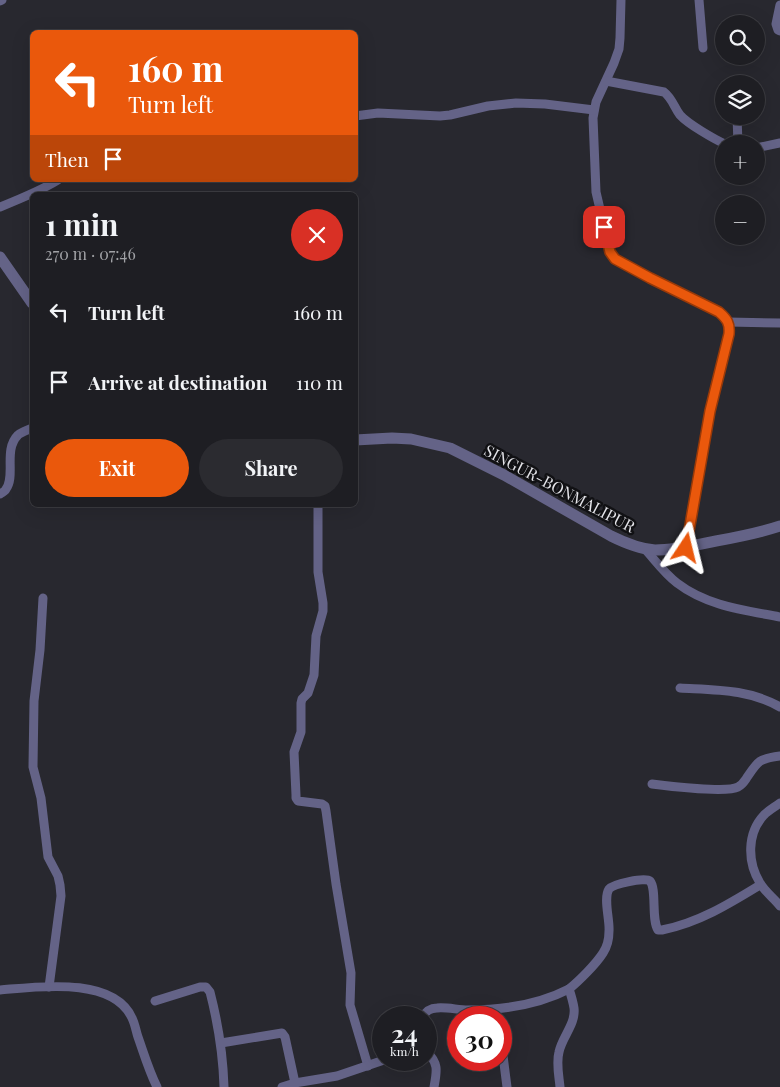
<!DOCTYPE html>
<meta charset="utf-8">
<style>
:root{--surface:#1e1e23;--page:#2b2b30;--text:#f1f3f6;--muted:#a1a2a6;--line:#3c3c41;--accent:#ea580c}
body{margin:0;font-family:"Playfair Display",serif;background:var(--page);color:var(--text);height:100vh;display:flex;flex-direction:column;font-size:19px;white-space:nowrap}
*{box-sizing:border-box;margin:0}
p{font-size:16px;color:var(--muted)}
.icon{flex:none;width:28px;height:28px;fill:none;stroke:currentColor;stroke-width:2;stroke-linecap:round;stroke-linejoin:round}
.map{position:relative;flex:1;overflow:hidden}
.details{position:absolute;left:30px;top:192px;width:328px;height:315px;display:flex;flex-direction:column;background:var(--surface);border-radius:8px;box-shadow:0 5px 20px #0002,0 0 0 1px var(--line)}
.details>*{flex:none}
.guide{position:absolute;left:30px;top:30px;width:328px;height:152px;border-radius:8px;box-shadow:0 5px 20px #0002,0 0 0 1px var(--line);background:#ea580c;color:#fff;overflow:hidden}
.fabs{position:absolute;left:715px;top:15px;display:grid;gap:10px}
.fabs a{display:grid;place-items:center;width:50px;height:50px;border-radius:50%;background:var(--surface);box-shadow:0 5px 20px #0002,0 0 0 1px var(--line);font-size:25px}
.speed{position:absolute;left:372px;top:1006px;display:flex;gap:10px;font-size:25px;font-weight:700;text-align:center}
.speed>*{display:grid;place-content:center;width:65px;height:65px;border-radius:50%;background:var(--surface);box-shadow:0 5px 20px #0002,0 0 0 1px var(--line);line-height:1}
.speed small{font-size:12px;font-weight:400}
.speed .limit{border:8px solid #d22;background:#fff;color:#111}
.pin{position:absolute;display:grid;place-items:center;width:42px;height:42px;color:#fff;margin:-21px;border-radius:10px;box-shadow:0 2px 8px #0006}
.me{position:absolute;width:55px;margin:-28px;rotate:10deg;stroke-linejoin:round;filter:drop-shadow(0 0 4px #0008)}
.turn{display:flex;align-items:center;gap:18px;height:105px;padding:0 15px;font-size:22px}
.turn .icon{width:65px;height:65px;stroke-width:2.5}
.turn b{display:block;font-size:35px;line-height:42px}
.then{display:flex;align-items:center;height:48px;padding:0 15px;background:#0003;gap:10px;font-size:19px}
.round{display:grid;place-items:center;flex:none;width:52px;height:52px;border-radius:26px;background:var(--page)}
.summary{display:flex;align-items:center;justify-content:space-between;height:85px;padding:0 15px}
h1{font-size:30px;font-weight:700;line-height:38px}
.action{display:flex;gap:10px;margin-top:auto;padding:10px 15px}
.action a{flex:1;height:58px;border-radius:30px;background:var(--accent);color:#fff;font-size:20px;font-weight:700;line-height:58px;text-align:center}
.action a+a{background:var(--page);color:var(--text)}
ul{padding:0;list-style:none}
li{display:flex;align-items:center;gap:15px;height:70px;padding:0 15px}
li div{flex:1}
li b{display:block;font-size:19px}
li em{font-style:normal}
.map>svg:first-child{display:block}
</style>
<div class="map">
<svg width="780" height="1087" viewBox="0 0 780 1087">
<rect width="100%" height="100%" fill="#28282f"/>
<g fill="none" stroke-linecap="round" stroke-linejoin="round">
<g stroke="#646387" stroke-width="9">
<polyline points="621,0 620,38 619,49 614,63 596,102 593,118 596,192 610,252 615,259 622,263 719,312 728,322 729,334 710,411 686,547"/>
<polyline points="699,0 703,48"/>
<polyline points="0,1 2,0"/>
<polyline points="780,5 776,24 778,30 780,31"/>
<path d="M606,81L664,92C672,98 674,107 680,115C688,124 714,139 725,144"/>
<polyline points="355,116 378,113 440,116 450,115 488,106 516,103 545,104 594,110"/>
<polyline points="737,116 738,144"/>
<polyline points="756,148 780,143"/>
<path d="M0,207C20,199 40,191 58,180"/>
<polyline points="728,322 780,323"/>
<path d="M0,494C1,493 6,491 6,489C16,476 3,450 18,435C22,432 28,430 32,428"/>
<polyline points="318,505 318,572 323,603 323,611 316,636 314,675 308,693 302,699 301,703 301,732 294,752 296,795 296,798 298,801 322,804 325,806 326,811 336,884 351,973 350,1005 368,1066"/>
<path d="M644,548C655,560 664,573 677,583C707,606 744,610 780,617"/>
<polyline points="43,598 40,650 34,701 33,767 41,798 48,857 58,876 60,885 61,896 49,987"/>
<path d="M680,688C715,690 749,689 780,707"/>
<path d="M652,784C668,786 727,793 738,787C742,785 744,782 746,779C758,761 758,759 780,756"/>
<path d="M780,803C775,807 769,810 764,815C747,833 747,862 760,883C765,892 774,898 780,906"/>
<path d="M0,990C37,987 113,976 132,1018C135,1024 136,1031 138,1037C144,1054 149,1071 157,1087"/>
<path d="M155,1001L200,987H206L210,992C218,1023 223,1054 224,1087"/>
<path d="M422,1018C426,1011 430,1008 437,1008C447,1007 458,1010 468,1010C502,1010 538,1005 569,989C579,981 596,964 603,953C607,947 609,938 609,931C610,920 603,898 609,889C613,884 645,877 650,881C657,889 651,919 658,930H662C698,923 729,904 760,885"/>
<polyline points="501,1040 507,1087"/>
<polyline points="221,1043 282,1033 285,1037 295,1083"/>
<path d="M426,1051C439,1063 437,1071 434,1087"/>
<polyline points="282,1087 295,1083 337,1076 384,1060"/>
<path d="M560,1087C559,1076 556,1063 559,1052C562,1037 576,1024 574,1008C573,1002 571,995 569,989"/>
</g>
<g stroke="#646387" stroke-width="11">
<polyline points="0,257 32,303"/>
<path d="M355,440L392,438L411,439L450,448L504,475L611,536C625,543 639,549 655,550C675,550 696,545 716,541C738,537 759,533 780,526"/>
</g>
</g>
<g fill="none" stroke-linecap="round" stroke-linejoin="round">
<g stroke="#983908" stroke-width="12">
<path id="route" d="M604,227L610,252L615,259L650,278L719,312C727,319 730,323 729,334L710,411L686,548"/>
</g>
<use href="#route" stroke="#ea580c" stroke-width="9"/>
</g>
<g text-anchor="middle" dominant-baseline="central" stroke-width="5" stroke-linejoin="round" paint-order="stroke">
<g font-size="16" fill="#e5e5ea" stroke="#111114">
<text transform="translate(560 488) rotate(28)">SINGUR-BONMALIPUR</text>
</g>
</g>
</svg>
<div class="fabs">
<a><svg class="icon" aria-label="search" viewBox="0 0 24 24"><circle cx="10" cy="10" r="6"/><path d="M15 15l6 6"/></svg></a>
<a><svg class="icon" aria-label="layers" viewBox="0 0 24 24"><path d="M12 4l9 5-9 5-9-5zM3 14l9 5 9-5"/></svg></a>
<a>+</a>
<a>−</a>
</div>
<div class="speed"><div>24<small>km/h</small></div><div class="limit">30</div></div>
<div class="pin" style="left:604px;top:227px;background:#d93025"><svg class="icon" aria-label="arrive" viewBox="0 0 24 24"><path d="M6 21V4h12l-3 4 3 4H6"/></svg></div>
<svg class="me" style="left:686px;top:548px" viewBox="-20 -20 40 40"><path d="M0-17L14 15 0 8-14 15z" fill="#ea580c" stroke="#fff" stroke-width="4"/></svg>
<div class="guide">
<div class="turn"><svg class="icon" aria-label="left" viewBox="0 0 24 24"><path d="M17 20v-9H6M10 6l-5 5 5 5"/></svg><div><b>160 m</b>Turn left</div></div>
<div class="then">Then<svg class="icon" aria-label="arrive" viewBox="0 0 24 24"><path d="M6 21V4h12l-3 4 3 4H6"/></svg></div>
</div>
<section class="details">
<div class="summary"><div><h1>1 min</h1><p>270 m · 07:46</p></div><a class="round" style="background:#d93025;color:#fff"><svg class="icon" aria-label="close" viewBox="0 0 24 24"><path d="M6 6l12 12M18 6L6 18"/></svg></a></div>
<ul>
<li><svg class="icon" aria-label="left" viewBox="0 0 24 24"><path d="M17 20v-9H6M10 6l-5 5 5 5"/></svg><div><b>Turn left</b></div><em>160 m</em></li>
<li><svg class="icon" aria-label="arrive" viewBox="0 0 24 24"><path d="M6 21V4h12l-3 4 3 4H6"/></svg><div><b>Arrive at destination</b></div><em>110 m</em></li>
</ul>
<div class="action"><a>Exit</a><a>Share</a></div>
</section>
</div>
